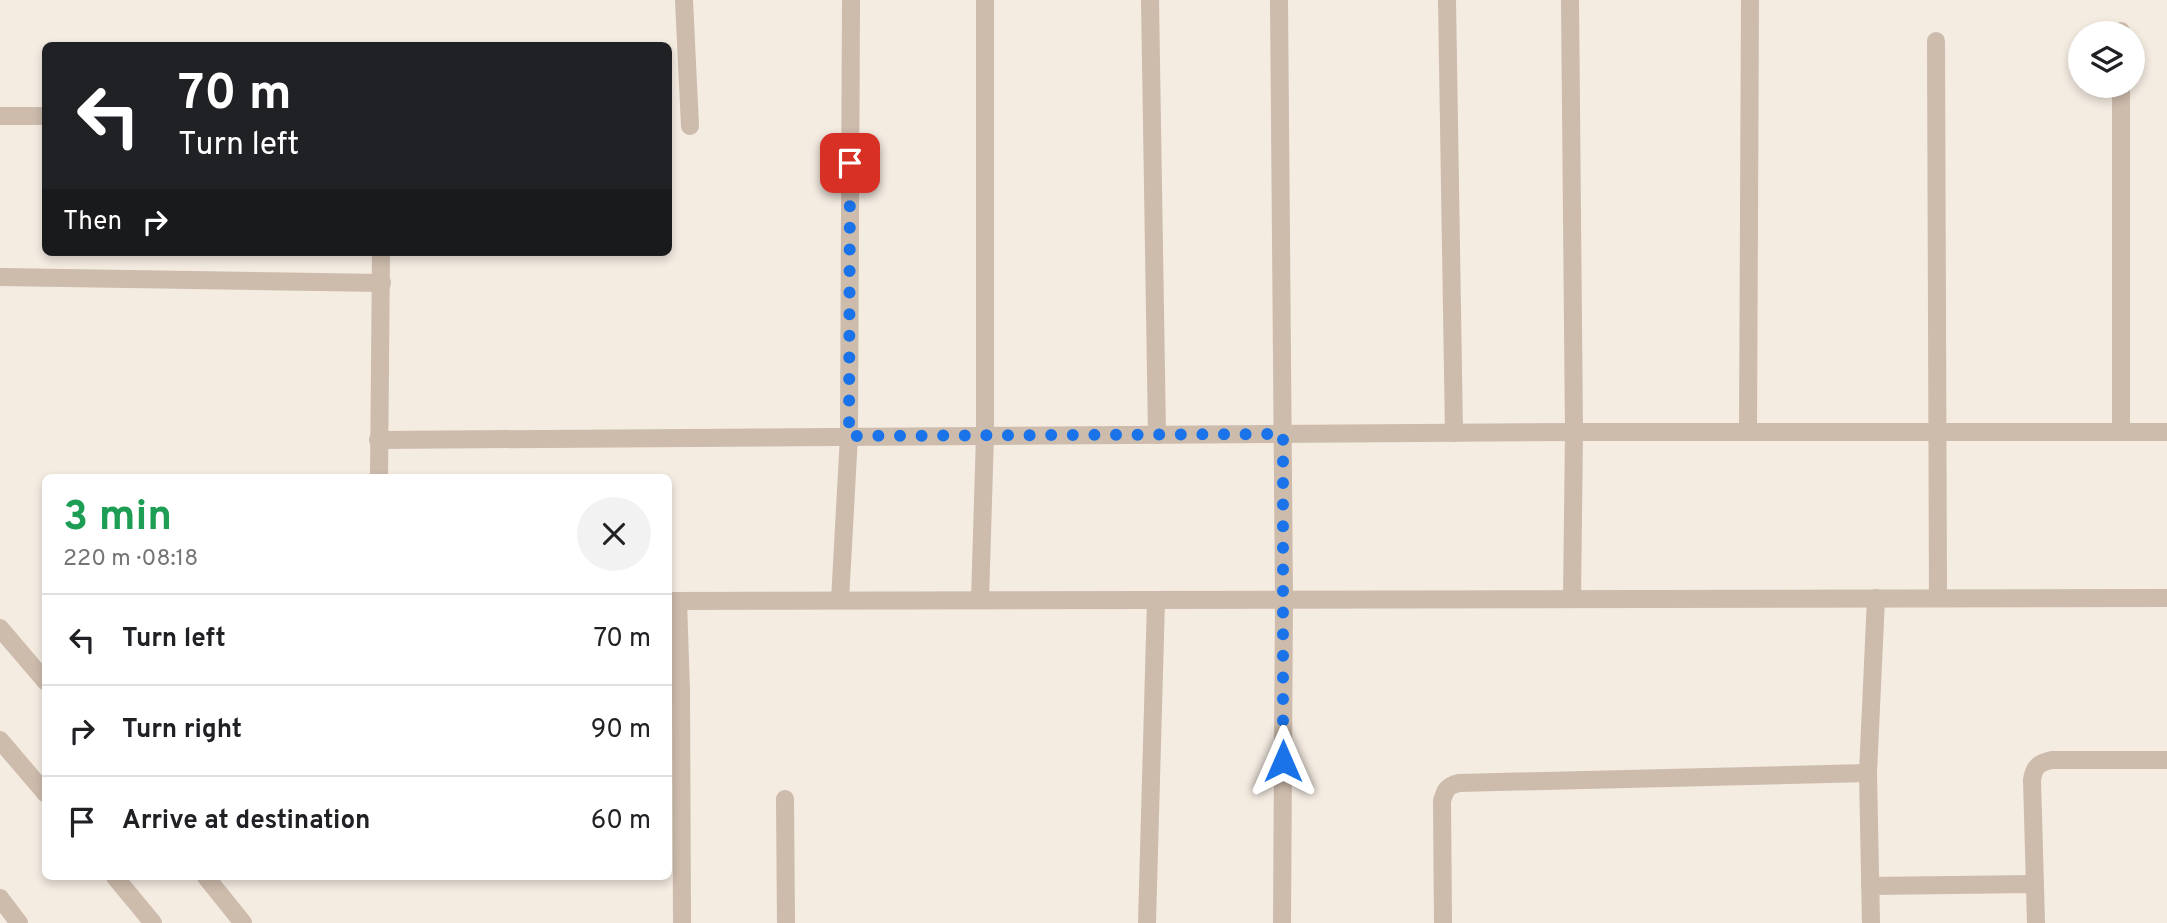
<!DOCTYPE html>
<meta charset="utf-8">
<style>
:root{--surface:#fff;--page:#f2f2f2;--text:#202124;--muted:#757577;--line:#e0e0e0}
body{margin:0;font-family:Overpass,sans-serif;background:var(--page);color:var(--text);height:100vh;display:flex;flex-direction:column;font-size:26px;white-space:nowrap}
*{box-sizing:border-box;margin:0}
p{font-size:23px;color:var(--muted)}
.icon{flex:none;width:38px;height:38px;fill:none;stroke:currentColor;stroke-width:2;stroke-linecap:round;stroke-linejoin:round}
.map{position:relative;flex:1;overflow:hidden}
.side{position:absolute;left:42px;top:474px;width:630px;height:406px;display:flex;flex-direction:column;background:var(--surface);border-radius:10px;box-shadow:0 4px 10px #0003}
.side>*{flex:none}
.guide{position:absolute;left:42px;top:42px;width:630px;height:214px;border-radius:10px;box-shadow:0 4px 10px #0003;background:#202124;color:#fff;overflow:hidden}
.controls{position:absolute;left:2068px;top:21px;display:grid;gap:14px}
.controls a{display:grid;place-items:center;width:77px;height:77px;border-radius:50%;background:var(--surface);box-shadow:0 4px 10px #0003;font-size:35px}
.pin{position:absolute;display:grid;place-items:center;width:60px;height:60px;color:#fff;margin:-30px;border-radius:14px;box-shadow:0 4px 10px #0006}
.me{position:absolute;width:77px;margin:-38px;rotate:0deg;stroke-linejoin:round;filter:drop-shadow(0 0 5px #0008)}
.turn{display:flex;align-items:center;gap:24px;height:147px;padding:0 21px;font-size:32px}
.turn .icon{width:91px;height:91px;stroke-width:2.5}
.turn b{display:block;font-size:49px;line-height:60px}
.then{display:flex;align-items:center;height:66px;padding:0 21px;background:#0003;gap:14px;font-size:26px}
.round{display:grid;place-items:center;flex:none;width:74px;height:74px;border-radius:37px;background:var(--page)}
.summary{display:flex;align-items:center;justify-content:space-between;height:119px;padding:0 21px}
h1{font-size:42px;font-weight:700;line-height:52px;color:#1e9e55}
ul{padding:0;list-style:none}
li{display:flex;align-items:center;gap:21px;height:91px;padding:0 21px;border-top:2px solid var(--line)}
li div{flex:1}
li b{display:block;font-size:26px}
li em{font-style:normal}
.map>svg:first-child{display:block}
</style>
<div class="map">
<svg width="2167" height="923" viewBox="0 0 2167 923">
<rect width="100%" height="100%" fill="#f4ebe1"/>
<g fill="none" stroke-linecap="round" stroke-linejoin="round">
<polyline stroke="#cdbbac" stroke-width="18" points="785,799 786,923"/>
<g stroke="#cdbbac" stroke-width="18">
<polyline points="684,0 690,126"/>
<polyline points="1150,0 1157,435"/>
<polyline points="1279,0 1284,599 1282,923"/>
<polyline points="1447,0 1454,433"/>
<polyline points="1570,0 1574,432 1572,599"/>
<polyline points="2121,33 2121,31"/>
<polyline points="1936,41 1938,598"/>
<polyline points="0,116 46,116"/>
<polyline points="0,277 382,283"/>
<polyline points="1748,432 1750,0"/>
<polyline points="2121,432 2121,86"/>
<polyline points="378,440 1574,432 2167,432"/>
<polyline points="379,478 381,252"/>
<polyline points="840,600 849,436 851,0"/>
<polyline points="980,600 985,435 985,0"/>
<polyline points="668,601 2167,598"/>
<polyline points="678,601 681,691 682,923"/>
<polyline points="1870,886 2034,884"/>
<polyline points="0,898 19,923"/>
<polyline points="1147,923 1156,600"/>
<path d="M1443,923L1442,801C1445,790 1447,786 1459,783L1868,773"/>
<polyline points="1871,923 1868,773 1876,598"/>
<path d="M2036,923L2032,780C2034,767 2038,763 2052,760H2167"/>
</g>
<g stroke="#cdbbac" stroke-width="18">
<polyline points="0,628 46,682"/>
<polyline points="0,740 46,794"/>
<polyline points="115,877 153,923"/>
<polyline points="206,877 243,923"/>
</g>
</g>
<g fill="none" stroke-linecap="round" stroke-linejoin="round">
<polyline stroke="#1a73e8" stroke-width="12" stroke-dasharray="0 21.6" points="850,163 849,436 1283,434 1283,761"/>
</g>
</svg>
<div class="controls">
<a><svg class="icon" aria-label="layers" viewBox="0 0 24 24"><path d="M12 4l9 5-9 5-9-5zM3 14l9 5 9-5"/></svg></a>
</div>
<div class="pin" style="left:850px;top:163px;background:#d93025"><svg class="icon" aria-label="arrive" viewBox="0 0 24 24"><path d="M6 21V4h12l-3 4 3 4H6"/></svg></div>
<svg class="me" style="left:1283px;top:761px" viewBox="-20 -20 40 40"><path d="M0-17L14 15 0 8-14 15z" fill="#1a73e8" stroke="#fff" stroke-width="4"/></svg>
<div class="guide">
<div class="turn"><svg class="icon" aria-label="left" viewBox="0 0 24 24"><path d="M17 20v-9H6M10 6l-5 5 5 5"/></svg><div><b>70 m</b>Turn left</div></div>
<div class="then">Then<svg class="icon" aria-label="right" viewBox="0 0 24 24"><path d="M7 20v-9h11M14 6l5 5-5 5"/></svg></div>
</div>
<section class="side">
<div class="summary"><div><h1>3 min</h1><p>220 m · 08:18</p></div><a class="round"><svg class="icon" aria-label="close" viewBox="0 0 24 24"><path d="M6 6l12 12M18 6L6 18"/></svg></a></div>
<ul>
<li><svg class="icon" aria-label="left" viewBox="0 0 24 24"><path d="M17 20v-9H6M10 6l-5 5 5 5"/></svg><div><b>Turn left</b></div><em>70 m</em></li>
<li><svg class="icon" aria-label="right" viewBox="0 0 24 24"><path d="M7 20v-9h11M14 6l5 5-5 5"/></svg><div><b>Turn right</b></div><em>90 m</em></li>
<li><svg class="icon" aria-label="arrive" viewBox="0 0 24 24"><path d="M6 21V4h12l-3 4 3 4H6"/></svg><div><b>Arrive at destination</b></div><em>60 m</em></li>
</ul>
</section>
</div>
